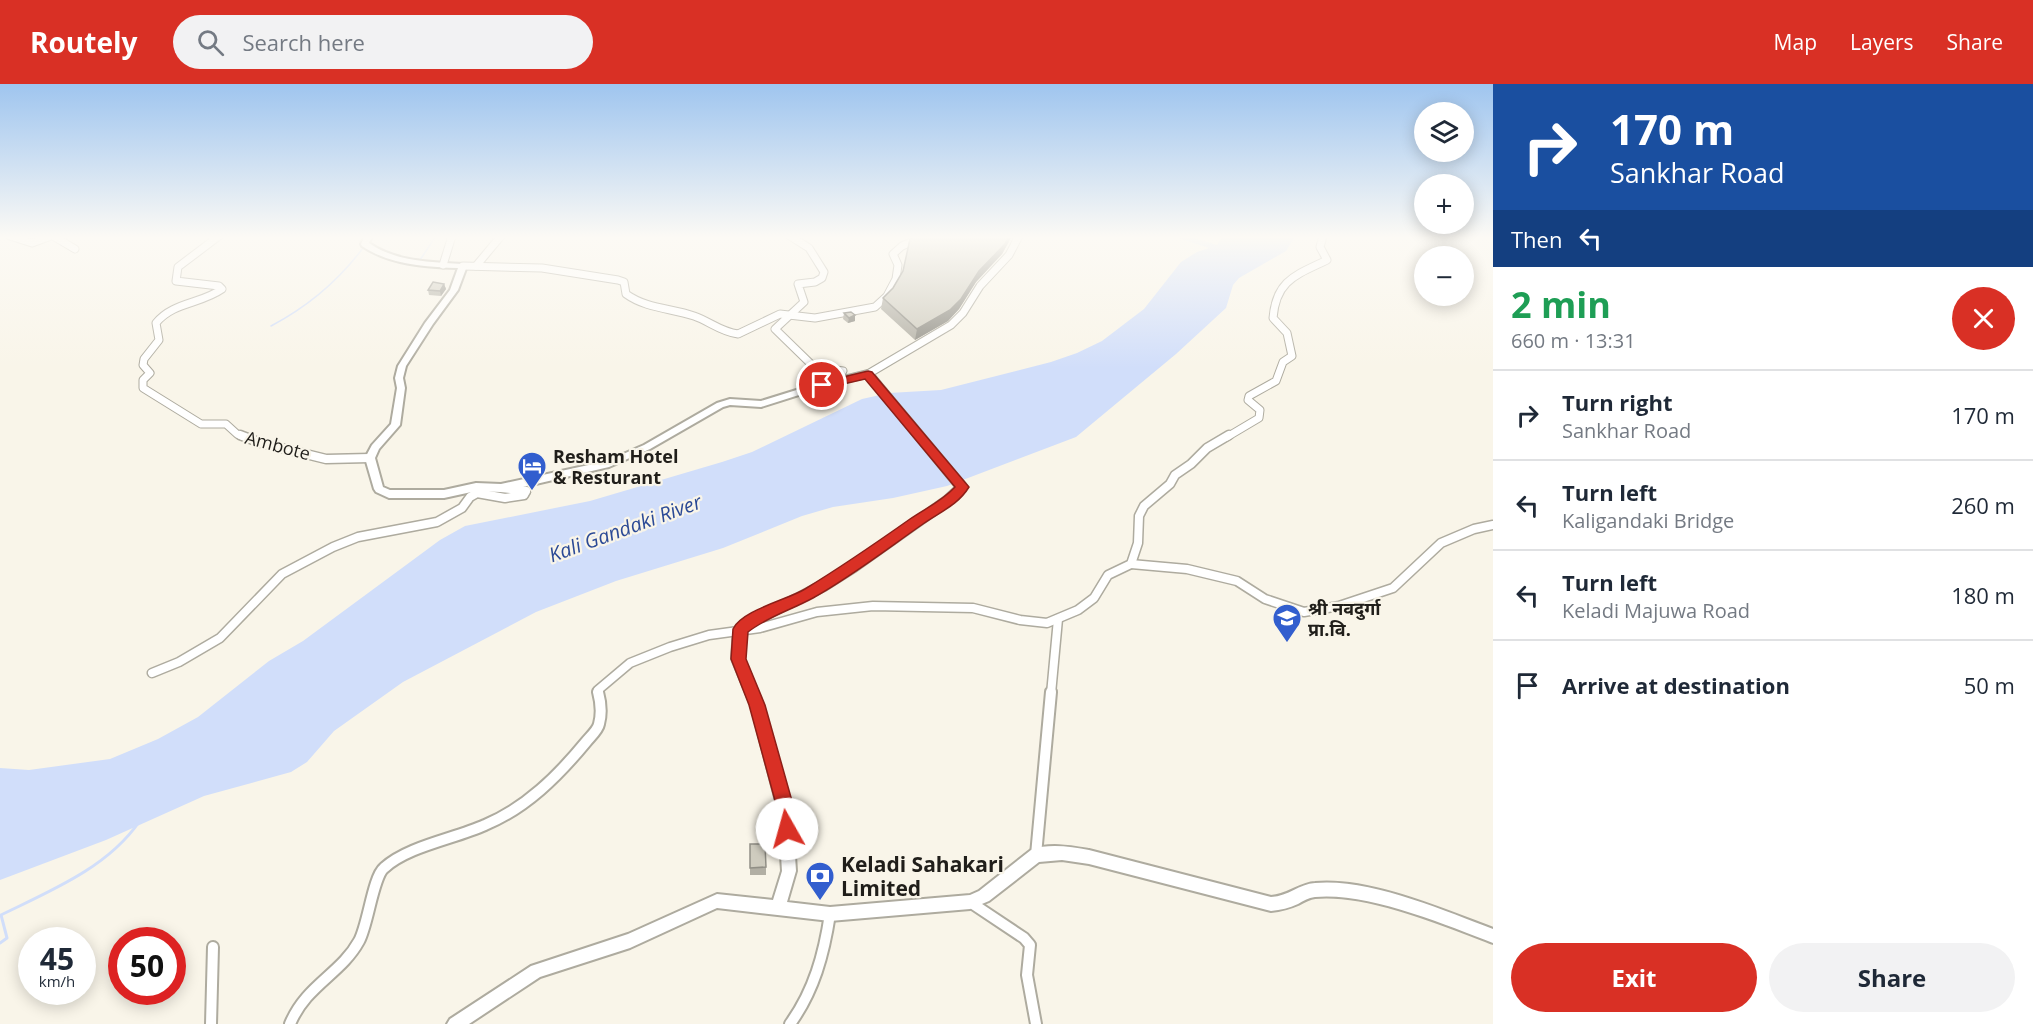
<!DOCTYPE html>
<meta charset="utf-8">
<style>
:root{--surface:#fff;--page:#f2f2f3;--text:#1f2937;--muted:#747a83;--line:#e0e1e3;--accent:#d93025}
body{margin:0;font-family:"Open Sans","Noto Sans Devanagari",sans-serif;background:var(--page);color:var(--text);height:100vh;display:flex;flex-direction:column;font-size:22px;white-space:nowrap}
*{box-sizing:border-box;margin:0}
p{font-size:20px;color:var(--muted)}
.icon{flex:none;width:33px;height:33px;fill:none;stroke:currentColor;stroke-width:2;stroke-linecap:round;stroke-linejoin:round}
.map{position:relative;flex:1;overflow:hidden}
.sheet{display:flex;flex-direction:column;background:var(--surface);width:540px}
.sheet>*{flex:none}
.guide{background:#1a4fa0;color:#fff;overflow:hidden}
.tools{position:absolute;left:1414px;top:18px;display:grid;gap:12px}
.tools a{display:grid;place-items:center;width:60px;height:60px;border-radius:50%;background:var(--surface);box-shadow:0 3px 15px #0003;font-size:30px}
.speed{position:absolute;left:18px;top:843px;display:flex;gap:12px;font-size:30px;font-weight:700;text-align:center}
.speed>*{display:grid;place-content:center;width:78px;height:78px;border-radius:50%;background:var(--surface);box-shadow:0 3px 15px #0003;line-height:1}
.speed small{font-size:15px;font-weight:400}
.speed .limit{border:9px solid #d22;background:#fff;color:#111}
.pin{position:absolute;display:grid;place-items:center;width:51px;height:51px;color:#fff;margin:-26px;border:3px solid #fff;border-radius:50%;box-shadow:0 2px 6px #0007}
.me{position:absolute;width:66px;margin:-33px;rotate:353deg;stroke-linejoin:round;filter:drop-shadow(0 0 4px #0008)}
.turn{display:flex;align-items:center;gap:21px;height:126px;padding:0 18px;font-size:27px}
.turn .icon{width:78px;height:78px;stroke-width:2.5}
.turn b{display:block;font-size:42px;line-height:51px}
.then{display:flex;align-items:center;height:57px;padding:0 18px;background:#0003;gap:12px;font-size:22px}
.round{display:grid;place-items:center;flex:none;width:63px;height:63px;border-radius:32px;background:var(--page)}
.summary{display:flex;align-items:center;justify-content:space-between;height:102px;padding:0 18px}
h1{font-size:36px;font-weight:700;line-height:45px;color:#1e9e55}
.action{display:flex;gap:12px;margin-top:auto;padding:12px 18px}
.action a{flex:1;height:69px;border-radius:36px;background:var(--accent);color:#fff;font-size:24px;font-weight:700;line-height:69px;text-align:center}
.action a+a{background:var(--page);color:var(--text)}
ul{padding:0;list-style:none}
li{display:flex;align-items:center;gap:18px;height:90px;padding:0 18px;border-top:2px solid var(--line)}
li div{flex:1}
li b{display:block;font-size:22px}
li em{font-style:normal}
header{display:flex;align-items:center;gap:36px;box-sizing:border-box;height:84px;padding:0 30px;background:var(--accent);color:#fff}
header strong{font-size:28px}
nav{display:flex;gap:33px;margin-inline-start:auto;font-size:21px}
.search{width:420px;height:54px;background:var(--page);display:flex;align-items:center;gap:15px;box-sizing:border-box;padding:0 21px;border-radius:33px;color:var(--muted);font-size:22px}
main{display:flex;flex:1;min-height:0}
.map>svg:first-child{display:block}
</style>
<header>
<strong>Routely</strong>
<div class="search"><svg class="icon" aria-label="search" viewBox="0 0 24 24"><circle cx="10" cy="10" r="6"/><path d="M15 15l6 6"/></svg>Search here</div>
<nav><a>Map</a><a>Layers</a><a>Share</a></nav>
</header>
<main>
<div class="map">
<svg width="1493" height="940" viewBox="0 0 1493 940">
<rect width="100%" height="100%" fill="#f9f5e9"/>
<polygon fill="#d1defa" points="1172,152 1188,152 1217,161 1223,152 1295,152 1286,167 1239,194 1233,201 1226,224 1176,270 1076,353 947,402 893,414 833,423 802,432 723,464 616,497 536,528 403,598 334,647 307,678 291,688 204,712 106,756 0,796 0,684 29,686 110,675 158,655 198,633 269,577 303,557 440,456 465,442 590,417 722,378 752,368 862,315 889,309 941,306 1051,278 1077,269 1102,257 1144,225 1181,178 1197,168 1209,164"/>
<g fill="none" stroke-linecap="round" stroke-linejoin="round">
<g stroke="#d1defa" stroke-width="1.5">
<polyline points="420,176 436,152"/>
<path d="M271,242C307,223 339,196 363,164L361,159L364,153"/>
</g>
<path stroke="#d1defa" stroke-width="3" d="M0,859L7,854L1,831C50,807 107,784 139,738"/>
<g stroke="#aeab9f" stroke-width="9">
<g id="minor-far2">
<polyline points="10,152 32,159 51,152"/>
<polyline points="53,152 75,165"/>
<path d="M219,152L178,183L176,197L219,202L222,205C201,220 173,218 156,239L159,256L144,275L143,281L150,289L143,296V304L201,340H226L237,350L244,353"/>
<polyline points="790,152 809,164 824,188 822,194 815,198 798,200 804,218 775,245 814,283 843,287 822,301"/>
<polyline points="443,181 452,152"/>
<path d="M463,182L542,184L618,196L624,198L626,210C647,225 671,224 694,232C709,237 721,248 738,250L780,230L815,234L875,223L887,212L896,195L898,181L893,170L902,162L925,152"/>
<polyline points="476,182 501,152"/>
<polyline points="868,290 951,241 963,229 980,202 1009,171 1019,152"/>
<path d="M1227,353L1259,334L1260,326L1248,316L1249,312L1276,297L1283,278L1292,272L1287,249L1273,234C1276,196 1296,191 1327,176L1320,163L1323,152"/>
</g>
</g>
<g stroke="#aeab9f" stroke-width="11">
<g id="minor-far1">
<polyline points="240,351 261,359 326,375 370,374"/>
<polyline points="501,404 526,407"/>
<polyline points="1131,480 1187,485 1237,497 1265,515 1304,528 1339,522 1393,504 1441,459 1474,445 1493,441"/>
<polyline points="152,589 179,578 220,554 282,490 333,463 358,453 437,438 462,424 470,413 477,409 505,414 524,411 526,407"/>
<polyline points="599,610 598,606 630,579 670,563 709,551 760,544 817,528 873,522 973,524 1020,536 1047,539 1078,526 1094,514 1108,491 1131,480 1138,459 1139,432 1144,422 1170,400 1175,391 1191,380 1207,364 1229,351"/>
<polyline points="1051,610 1058,535"/>
</g>
</g>
<g stroke="#aeab9f" stroke-width="14">
<g id="minor">
<polyline points="1036,771 1051,608"/>
<polyline points="970,818 1024,854 1030,861 1027,891 1036,940"/>
<polyline points="211,940 213,863"/>
<path d="M290,940C306,901 341,890 359,857C368,841 373,793 384,784C408,762 454,755 485,741C526,724 558,692 586,658C590,653 598,646 599,640C602,629 601,619 598,608"/>
<path d="M790,940C814,907 824,870 830,830"/>
</g>
</g>
<g stroke="#aeab9f" stroke-width="4">
<path id="major" d="M365,152H372L369,159C396,178 431,178 463,180L467,182L458,206L433,240L406,282L403,294L405,304L400,341L379,365L375,374L383,403L390,406H444L476,399L501,400L607,377L644,361L717,319L730,315L761,317L819,299L868,287L871,288L965,400L967,403L965,406L951,419L855,487L825,506L768,534L745,547L744,575L763,621L792,725L796,787L787,818L830,823L970,811L979,807L1031,766C1049,759 1071,763 1089,766L1271,813C1289,812 1299,800 1315,799C1369,794 1443,826 1493,845V859C1444,840 1367,808 1315,813C1308,814 1303,817 1298,820C1289,824 1281,826 1271,827L1089,780L1062,776L1039,778L989,817L970,825L830,837L717,824L630,864L540,893L469,940H447L450,935L531,882L628,850L717,810L773,816L782,787L778,725L751,621L732,575L734,545C742,533 768,523 781,518C840,491 891,451 944,414L956,403L866,293L824,303L761,323L730,321L723,323L650,365L609,383L501,408L476,407L444,414H389L376,408L374,405L365,374L372,361L391,340L397,304L395,294L398,282L425,239L450,206L458,184C426,183 390,181 362,162L361,160Z"/>
</g>
<use href="#minor-far2" stroke="#fff" stroke-width="7"/>
<use href="#minor-far1" stroke="#fff" stroke-width="8"/>
<use href="#minor" stroke="#fff" stroke-width="10"/>
<use href="#major" fill="#fff" fill-rule="evenodd"/>
</g>
<g fill="#b2afa4">
<polygon points="916,152 1012,152 1002,170 976,198 959,225 948,237 915,256 881,225 883,214 893,204 903,187"/>
<polygon points="444,200 446,205 441,212 429,211 428,206"/>
<polygon points="844,229 855,237 848,239 843,235"/>
<polygon points="750,760 766,783 766,791 750,791"/>
</g>
<g fill="#918f86">
<polygon points="1009,152 1012,152 1002,170 976,198 959,225 948,237 915,256 917,245"/>
<polygon points="444,200 446,205 441,212 440,207"/>
<polygon points="855,231 855,237 848,239 849,234"/>
</g>
<g fill="#cfccbf" stroke="#918f86" stroke-width="1.5">
<polygon points="916,152 1009,152 1005,160 979,187 961,215 950,226 917,245 883,214 893,204 903,187 910,155"/>
<polygon points="433,198 444,200 440,207 428,206"/>
<polygon points="851,228 855,231 849,234 844,229"/>
<polygon points="750,760 765,760 766,783 750,784"/>
</g>
<linearGradient id="sky" x2="0" y2="1"><stop stop-color="#9fc5ef"/><stop offset="0.54" stop-color="#fcfaf5"/><stop offset="1" stop-color="#fcfaf5" stop-opacity="0"/></linearGradient>
<rect width="1493" height="284" fill="url(#sky)"/>
<path fill="#d93025" stroke="#8d1f18" stroke-width="1.5" d="M868,287L872,288L969,403C958,421 940,428 923,440C887,465 851,493 813,514C791,526 767,533 748,548L746,575L765,621L794,724L795,745L793,751L787,754L781,751L777,724L749,621L731,575L733,545C742,526 787,516 805,505C841,483 876,459 910,435C926,424 942,417 955,403L865,295L822,305L816,301L818,299Z"/>
<defs>
<g id="hotel-pin" transform="scale(1.5)"><path d="M0 17L-7.5 6A9.5 9.5 0 1 1 7.5 6Z" fill="#325ece" stroke="#f9f5e9"/><path d="M-6-4.5h1.5V1H6V5H4.5V3h-9V5H-6ZM-4 0a1.8 1.8 0 1 1 3.6 0ZM.5 0V-2.5h3Q6-2.5 6 0Z" fill="#fff"/></g>
<g id="school-pin" transform="scale(1.5)"><path d="M0 17L-7.5 6A9.5 9.5 0 1 1 7.5 6Z" fill="#325ece" stroke="#f9f5e9"/><path d="M0-5L7-2L0 1L-7-2ZM-4 1L0 2.5L4 1V4Q0 6-4 4Z" fill="#fff"/></g>
<g id="bank-pin" transform="scale(1.5)"><path d="M0 17L-7.5 6A9.5 9.5 0 1 1 7.5 6Z" fill="#325ece" stroke="#f9f5e9"/><path d="M-6-4H6V4H-6ZM0-2.3a2.3 2.3 0 1 0 0 4.6a2.3 2.3 0 1 0 0-4.6Z" fill="#fff"/></g>
</defs>
<g fill-rule="evenodd">
<use href="#hotel-pin" x="532" y="382"/>
<use href="#school-pin" x="1287" y="534"/>
<use href="#bank-pin" x="820" y="792"/>
</g>
<g text-anchor="middle" dominant-baseline="central" stroke-width="4.5" stroke-linejoin="round" paint-order="stroke">
<g font-size="18" fill="#201e1a" stroke="#f9f5e9">
<text transform="translate(278 361) rotate(15)">Ambote</text>
</g>
<g font-size="18" font-weight="bold" fill="#201e1a" stroke="#f9f5e9" text-anchor="start">
<text x="553" y="372">Resham Hotel<tspan x="553" dy="21">&amp; Resturant</tspan></text>
<text x="1308" y="524">श्री नवदुर्गा<tspan x="1308" dy="21">प्रा.वि.</tspan></text>
</g>
<g font-size="20" font-style="italic" fill="#2b4a96" stroke="#f9f5e9">
<text transform="translate(625 444) rotate(-20)">Kali Gandaki River</text>
</g>
<g font-size="21" font-weight="bold" fill="#201e1a" stroke="#f9f5e9" text-anchor="start">
<text x="841" y="780">Keladi Sahakari<tspan x="841" dy="24">Limited</tspan></text>
</g>
</g>
</svg>
<div class="tools">
<a><svg class="icon" aria-label="layers" viewBox="0 0 24 24"><path d="M12 4l9 5-9 5-9-5zM3 14l9 5 9-5"/></svg></a>
<a>+</a>
<a>−</a>
</div>
<div class="speed"><div>45<small>km/h</small></div><div class="limit">50</div></div>
<div class="pin" style="left:822px;top:301px;background:#d93025"><svg class="icon" aria-label="arrive" viewBox="0 0 24 24"><path d="M6 21V4h12l-3 4 3 4H6"/></svg></div>
<svg class="me" style="left:787px;top:745px" viewBox="-20 -20 40 40"><circle r="19" fill="#fff"/><path d="M0-13L10 11 0 6-10 11z" fill="#d93025"/></svg>
</div>
<section class="sheet">
<div class="guide">
<div class="turn"><svg class="icon" aria-label="right" viewBox="0 0 24 24"><path d="M7 20v-9h11M14 6l5 5-5 5"/></svg><div><b>170 m</b>Sankhar Road</div></div>
<div class="then">Then<svg class="icon" aria-label="left" viewBox="0 0 24 24"><path d="M17 20v-9H6M10 6l-5 5 5 5"/></svg></div>
</div>
<div class="summary"><div><h1>2 min</h1><p>660 m · 13:31</p></div><a class="round" style="background:#d93025;color:#fff"><svg class="icon" aria-label="close" viewBox="0 0 24 24"><path d="M6 6l12 12M18 6L6 18"/></svg></a></div>
<ul>
<li><svg class="icon" aria-label="right" viewBox="0 0 24 24"><path d="M7 20v-9h11M14 6l5 5-5 5"/></svg><div><b>Turn right</b><p>Sankhar Road</p></div><em>170 m</em></li>
<li><svg class="icon" aria-label="left" viewBox="0 0 24 24"><path d="M17 20v-9H6M10 6l-5 5 5 5"/></svg><div><b>Turn left</b><p>Kaligandaki Bridge</p></div><em>260 m</em></li>
<li><svg class="icon" aria-label="left" viewBox="0 0 24 24"><path d="M17 20v-9H6M10 6l-5 5 5 5"/></svg><div><b>Turn left</b><p>Keladi Majuwa Road</p></div><em>180 m</em></li>
<li><svg class="icon" aria-label="arrive" viewBox="0 0 24 24"><path d="M6 21V4h12l-3 4 3 4H6"/></svg><div><b>Arrive at destination</b></div><em>50 m</em></li>
</ul>
<div class="action"><a>Exit</a><a>Share</a></div>
</section>
</main>
